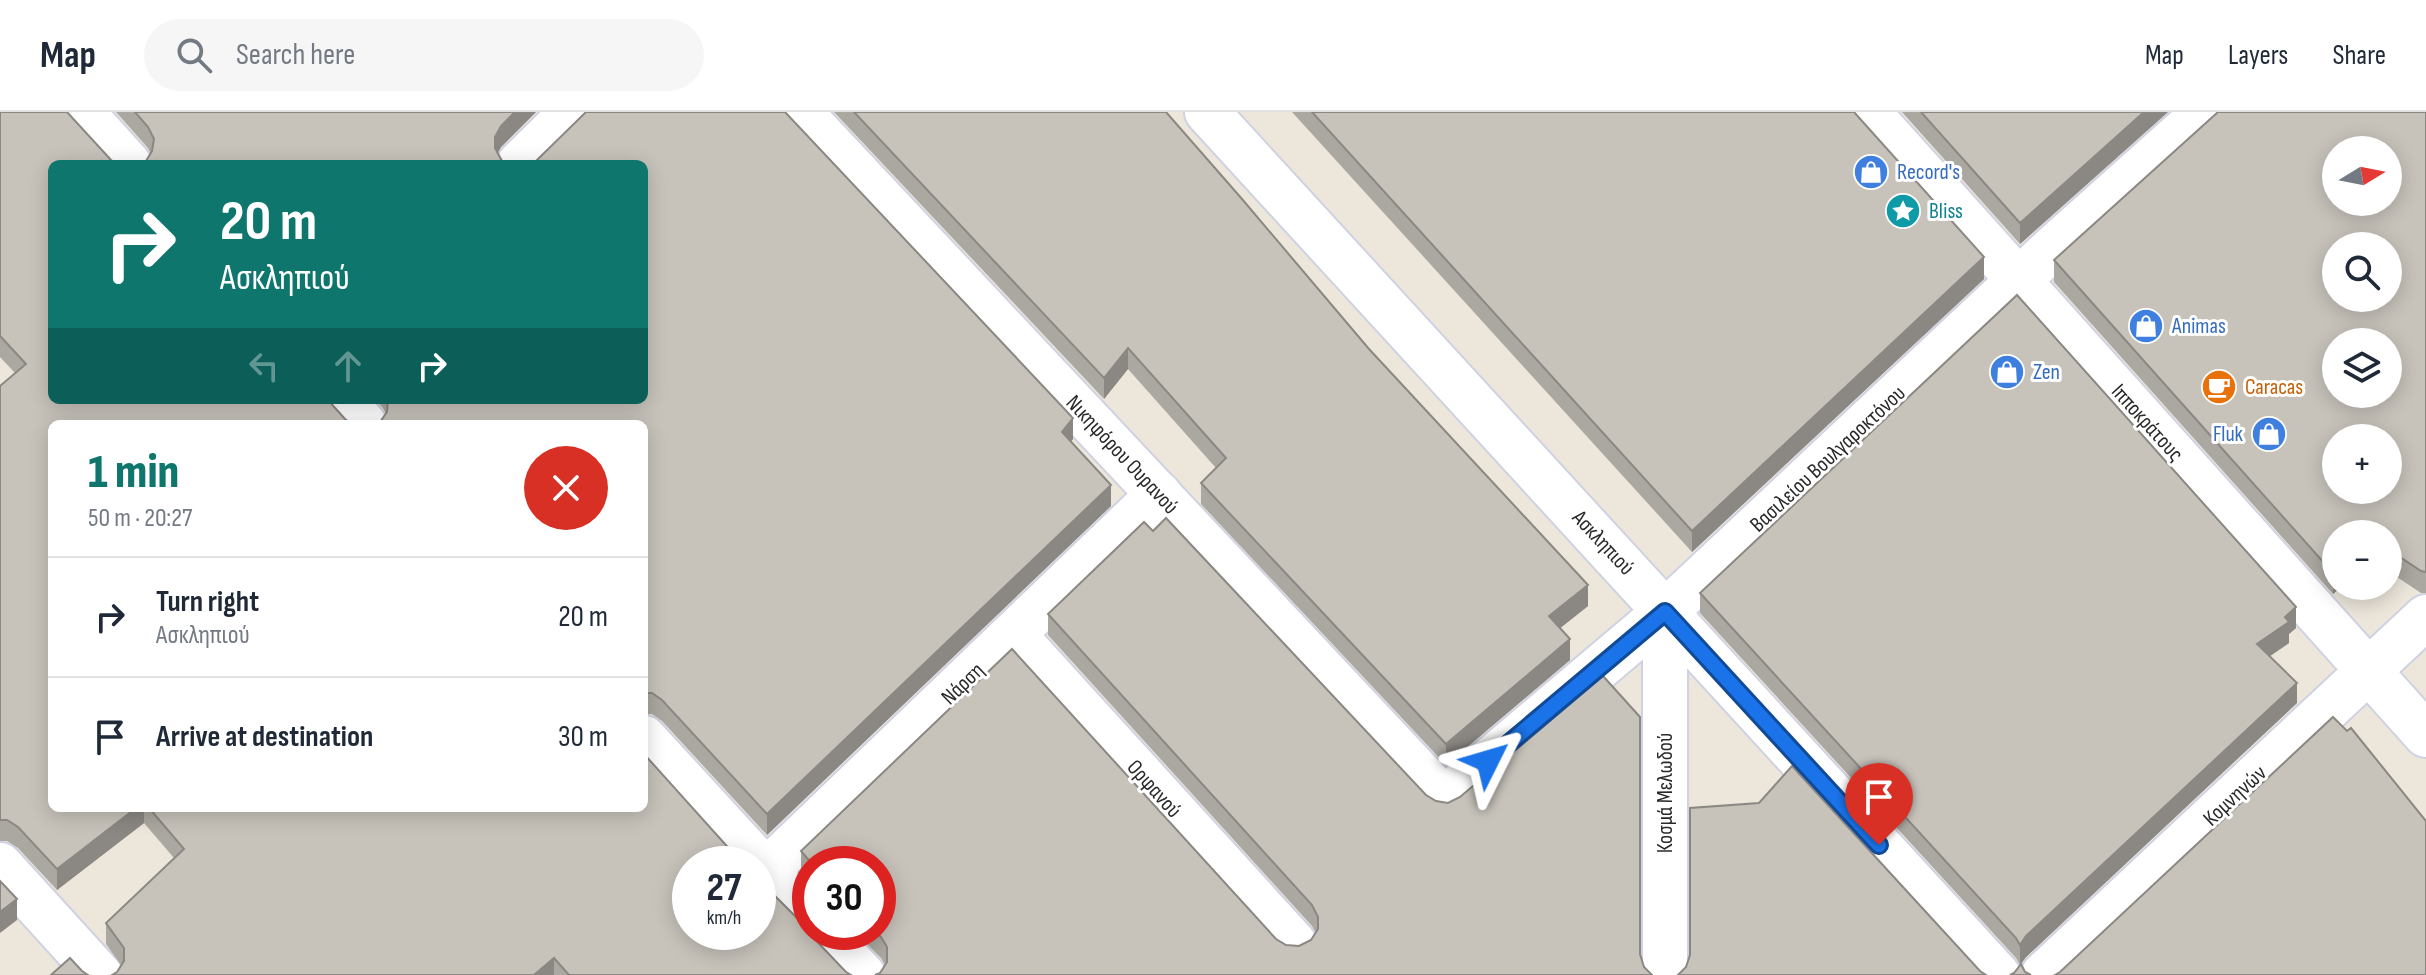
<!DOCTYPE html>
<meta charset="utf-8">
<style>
:root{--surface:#fff;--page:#f6f6f7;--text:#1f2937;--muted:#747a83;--line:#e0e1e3;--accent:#0f766e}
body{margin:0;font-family:"Sofia Sans Condensed",sans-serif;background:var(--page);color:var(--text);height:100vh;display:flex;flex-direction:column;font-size:30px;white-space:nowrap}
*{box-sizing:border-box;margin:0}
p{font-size:26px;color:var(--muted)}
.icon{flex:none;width:44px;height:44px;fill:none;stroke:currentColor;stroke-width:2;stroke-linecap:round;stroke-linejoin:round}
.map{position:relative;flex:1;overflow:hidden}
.drawer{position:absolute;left:48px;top:308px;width:600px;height:392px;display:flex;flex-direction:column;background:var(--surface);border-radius:12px;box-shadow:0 4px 20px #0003}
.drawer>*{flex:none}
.guide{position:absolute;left:48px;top:48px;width:600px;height:244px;border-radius:12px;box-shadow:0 4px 20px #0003;background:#0f766e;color:#fff;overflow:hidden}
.needle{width:52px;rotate:80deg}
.tools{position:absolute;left:2322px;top:24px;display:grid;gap:16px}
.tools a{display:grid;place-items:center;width:80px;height:80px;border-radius:50%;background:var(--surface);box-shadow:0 4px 20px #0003;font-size:40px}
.speed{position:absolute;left:672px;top:734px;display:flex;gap:16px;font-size:40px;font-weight:700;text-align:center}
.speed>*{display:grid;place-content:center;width:104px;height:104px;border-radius:50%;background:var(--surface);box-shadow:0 4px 20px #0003;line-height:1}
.speed small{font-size:20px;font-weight:400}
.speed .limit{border:12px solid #d22;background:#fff;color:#111}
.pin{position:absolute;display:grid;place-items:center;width:68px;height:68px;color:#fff;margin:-82px -34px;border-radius:50% 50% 50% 0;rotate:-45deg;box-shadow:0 0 8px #0007}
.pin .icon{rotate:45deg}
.me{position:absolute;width:88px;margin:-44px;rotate:50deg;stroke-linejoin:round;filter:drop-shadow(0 0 6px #0008)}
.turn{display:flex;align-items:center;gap:28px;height:168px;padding:0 40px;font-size:36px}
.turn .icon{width:104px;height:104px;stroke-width:2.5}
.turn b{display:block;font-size:56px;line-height:68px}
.lanes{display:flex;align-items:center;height:76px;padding:0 40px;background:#0003;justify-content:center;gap:40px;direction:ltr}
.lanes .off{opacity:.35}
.round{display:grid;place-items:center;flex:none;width:84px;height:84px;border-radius:42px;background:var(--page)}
.head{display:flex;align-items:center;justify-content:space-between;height:136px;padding:0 40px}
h1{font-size:48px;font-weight:800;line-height:60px;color:var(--accent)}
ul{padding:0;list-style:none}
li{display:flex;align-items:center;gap:24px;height:120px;padding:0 40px;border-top:2px solid var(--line)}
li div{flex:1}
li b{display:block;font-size:30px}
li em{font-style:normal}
header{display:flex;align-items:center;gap:48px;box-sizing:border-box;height:112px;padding:0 40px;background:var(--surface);border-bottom:2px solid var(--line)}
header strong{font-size:38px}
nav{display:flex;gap:44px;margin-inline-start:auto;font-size:28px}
.search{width:560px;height:72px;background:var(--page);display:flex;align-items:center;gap:20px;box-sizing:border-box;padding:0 28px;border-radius:44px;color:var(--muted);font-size:30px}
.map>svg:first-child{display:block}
</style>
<header>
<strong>Map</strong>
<div class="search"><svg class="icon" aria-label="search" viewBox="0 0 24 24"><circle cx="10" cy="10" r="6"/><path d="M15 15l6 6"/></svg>Search here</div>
<nav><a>Map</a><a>Layers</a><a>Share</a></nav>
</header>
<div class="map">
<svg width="2426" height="863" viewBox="0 0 2426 863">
<rect width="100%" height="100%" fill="#ece6db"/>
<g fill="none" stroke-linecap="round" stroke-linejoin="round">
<g stroke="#d0d2e3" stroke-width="48">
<g id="minor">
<polyline points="82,0 129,52"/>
<polyline points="800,0 1444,687 1665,500 2054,135 2205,0"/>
<polyline points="1207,0 1998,863"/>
<polyline points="1868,0 2426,623"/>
<polyline points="519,52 572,0"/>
<polyline points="343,288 364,312"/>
<polyline points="1014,523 1294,831"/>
<polyline points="644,626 810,807"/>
<polyline points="0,753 100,863"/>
<polyline points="765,760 1159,382"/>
<polyline points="822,820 863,863"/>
<polyline points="1665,863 1665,500"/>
<polyline points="2043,863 2426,505"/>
</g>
</g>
<use href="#minor" stroke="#fff" stroke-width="44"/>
</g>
<g fill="#aba8a1">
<polygon points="0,0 67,0 52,696 644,696 743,752 846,860 851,863 112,863 117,860 121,853 106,832 106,811 174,746 144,711 57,778 18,736 7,729 0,729 0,274 15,261 0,245"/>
<polygon points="116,0 536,0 501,35 497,41 146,49 151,42 148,36"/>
<polygon points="834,0 1166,0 1588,494 1560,516 1570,548 1446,653 1201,392 1201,371 1216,356 1128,257 1104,287"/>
<polygon points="1292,0 1854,0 1984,167 1692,440"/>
<polygon points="1902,0 2168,0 2020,132"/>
<polygon points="2426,0 2426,481 2421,481 2388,459 2388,422 2336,422 2336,474 2342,474 2333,482 2054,170 2054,148"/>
<polygon points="376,288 644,288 1073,327 1071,330 1111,394 767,723 662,609 652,602 644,602 644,312 380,310 386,302 383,296"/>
<polygon points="1166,406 1426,683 1436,689 1448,691 1460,685 1603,564 1640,605 1640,842 1644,855 1652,863 875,863 880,861 885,853 881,846 855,820 878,820 878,752 810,752 810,771 801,760 801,739 1012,537 1276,827 1286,833 1299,834 1311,828 1316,821 1312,814 1048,523 1048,502 1144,410 1153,419"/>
<polygon points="1700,481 2296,516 2289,522 2289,531 2270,544 2297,591 2026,845 2021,852 2025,860 2014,861 2020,853 2016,846 1700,501"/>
</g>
<g fill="#8b8883">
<polygon points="515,0 536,0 501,35 495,46 495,25 501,14"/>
<polygon points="2144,0 2168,0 2020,132 2020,111"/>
<polygon points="1984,145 1984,167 1692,440 1692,419"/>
<polygon points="1128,236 1128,257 1104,287 1104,266"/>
<polygon points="1073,306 1073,327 1062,341 1062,320"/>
<polygon points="1111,373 1111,394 767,723 767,702"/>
<polygon points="2336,458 2336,474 2342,474 2333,482 2333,461"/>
<polygon points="1588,473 1588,494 1549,525 1549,504"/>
<polygon points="2296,495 2296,516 2289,522 2289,531 2257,553 2257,532"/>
<polygon points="1570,527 1570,548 1446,653 1446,632"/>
<polygon points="2297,571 2297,591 2026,845 2020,853 2020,833 2026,824"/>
<polygon points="136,696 144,696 144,711 57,778 57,757"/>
<polygon points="17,787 17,808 0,821 0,800"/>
<polygon points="554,846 554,863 534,863"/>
</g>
<g fill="#c7c3bb" stroke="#8b8883" stroke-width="2" fill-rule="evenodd">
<polygon points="0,0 67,0 111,48 117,52 52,52 52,288 328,288 345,307 352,312 52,312 52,696 136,696 57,757 18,715 7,708 0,708 0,274 26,252 0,224"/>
<polygon points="135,0 515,0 501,14 495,25 495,36 502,49 507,52 141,52 146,49 152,39 154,27 148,15"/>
<polygon points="586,0 785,0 1073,306 1062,320 1111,373 767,702 662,588 652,581 644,581 644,312 376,312 380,310 387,300 388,288 644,288 644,52 531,52 536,49"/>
<polygon points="854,0 1166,0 1242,87 1369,237 1588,473 1549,504 1570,527 1446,632 1201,371 1226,346 1128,236 1104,266"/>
<polygon points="1312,0 1854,0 1984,145 1692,419"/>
<polygon points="1921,0 2144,0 2020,111"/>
<path d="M2218,0H2426V460L2421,459L2388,437V422H2336V458L2333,461L2054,148ZM2336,38H2388V90H2336ZM2336,134H2388V186H2336ZM2336,230H2388V282H2336ZM2336,326H2388V378H2336Z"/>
<polygon points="2017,183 2296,495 2285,505 2289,510 2257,532 2297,571 2026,824 2020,833 2016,826 1700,481"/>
<polygon points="1166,406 1426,683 1436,689 1448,691 1460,685 1603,564 1640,605 1640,842 1644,855 1652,863 875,863 880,861 887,850 887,835 881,825 876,820 878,820 878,752 812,752 801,739 1012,537 1276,827 1286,833 1299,834 1311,828 1318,817 1318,805 1312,793 1048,502 1144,410 1153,419"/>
<polygon points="2333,605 2347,619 2351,616 2426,709 2426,863 2055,863 2060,860"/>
<polygon points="644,642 743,752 690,752 690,820 758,820 758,767 799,808 804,816 846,860 851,863 569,863 554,846 534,863 112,863 117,860 124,849 124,836 106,811 184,737 149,696 644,696"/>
<polygon points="1792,654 1980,859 1986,863 1678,863 1686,855 1690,843 1690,696 1759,691"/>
<polygon points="0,769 17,787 0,800"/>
<polygon points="70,846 82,859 88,863 51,863"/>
<polygon points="2021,852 2025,860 2031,863 2010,863 2014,861"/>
</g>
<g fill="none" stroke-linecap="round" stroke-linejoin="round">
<g stroke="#114b97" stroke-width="20">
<polyline id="route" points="1488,649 1665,500 1879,733"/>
</g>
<use href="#route" stroke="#1a73e8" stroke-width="14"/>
</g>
<defs>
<g id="shop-disc" transform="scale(1.8)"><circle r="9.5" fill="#3f7fe0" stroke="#fff"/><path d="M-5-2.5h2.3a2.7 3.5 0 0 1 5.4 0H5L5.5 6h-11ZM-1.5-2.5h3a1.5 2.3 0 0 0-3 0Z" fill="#fff"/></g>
<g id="sight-disc" transform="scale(1.8)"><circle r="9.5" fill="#0f9aa8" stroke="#fff"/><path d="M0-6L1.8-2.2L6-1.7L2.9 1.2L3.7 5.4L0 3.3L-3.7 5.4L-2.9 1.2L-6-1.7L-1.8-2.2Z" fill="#fff"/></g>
<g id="cafe-disc" transform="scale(1.8)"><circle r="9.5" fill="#e8710a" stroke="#fff"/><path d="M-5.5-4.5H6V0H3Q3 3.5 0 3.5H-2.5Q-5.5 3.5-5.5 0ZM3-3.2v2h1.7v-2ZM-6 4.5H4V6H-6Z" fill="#fff"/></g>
</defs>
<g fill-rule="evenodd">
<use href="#shop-disc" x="1871" y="60"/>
<use href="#sight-disc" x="1903" y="99"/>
<use href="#shop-disc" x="2146" y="214"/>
<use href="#shop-disc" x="2007" y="260"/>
<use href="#cafe-disc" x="2219" y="275"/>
<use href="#shop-disc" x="2269" y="322"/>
</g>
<g text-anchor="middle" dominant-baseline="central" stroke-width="6" stroke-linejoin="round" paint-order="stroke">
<g font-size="22" fill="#366cbe" stroke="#fff" text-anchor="start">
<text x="1897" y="60">Record's</text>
<text x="2172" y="214">Animas</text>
<text x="2033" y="260">Zen</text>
<text x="2243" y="322" text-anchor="end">Fluk</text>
</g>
<g font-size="22" fill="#0d838f" stroke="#fff" text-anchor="start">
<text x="1929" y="99">Bliss</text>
</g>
<g font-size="22" fill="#c56008" stroke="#fff" text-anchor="start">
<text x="2245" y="275">Caracas</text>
</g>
<g font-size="22" fill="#292929" stroke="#fff">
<text transform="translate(2147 311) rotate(48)">Ιπποκράτους</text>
<text transform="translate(1122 343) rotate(47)">Νικηφόρου Ουρανού</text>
<text transform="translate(1828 347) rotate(-43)">Βασιλείου Βουλγαροκτόνου</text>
<text transform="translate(1603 431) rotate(47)">Ασκληπιού</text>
<text transform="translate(963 572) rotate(-44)">Νάρση</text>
<text transform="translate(1154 677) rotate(48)">Ορφανού</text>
<text transform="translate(1665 681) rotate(-90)">Κοσμά Μελωδού</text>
<text transform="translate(2235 684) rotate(-43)">Κομνηνών</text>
</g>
</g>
</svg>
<div class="tools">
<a><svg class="needle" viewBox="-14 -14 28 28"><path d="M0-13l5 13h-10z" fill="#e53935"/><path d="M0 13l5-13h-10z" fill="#747a83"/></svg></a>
<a><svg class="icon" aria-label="search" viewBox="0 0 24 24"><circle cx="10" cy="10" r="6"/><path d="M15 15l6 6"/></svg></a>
<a><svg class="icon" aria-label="layers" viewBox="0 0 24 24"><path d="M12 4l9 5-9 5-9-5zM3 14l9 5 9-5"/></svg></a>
<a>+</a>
<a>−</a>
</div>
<div class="speed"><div>27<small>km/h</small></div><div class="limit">30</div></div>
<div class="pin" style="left:1879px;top:733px;background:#d93025"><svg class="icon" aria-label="arrive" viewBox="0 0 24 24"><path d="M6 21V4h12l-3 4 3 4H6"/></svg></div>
<svg class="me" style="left:1488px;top:649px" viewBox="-20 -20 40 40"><path d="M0-17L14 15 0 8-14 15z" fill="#1a73e8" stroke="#fff" stroke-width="4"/></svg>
<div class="guide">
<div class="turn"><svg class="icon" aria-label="right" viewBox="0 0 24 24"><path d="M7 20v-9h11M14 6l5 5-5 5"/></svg><div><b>20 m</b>Ασκληπιού</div></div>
<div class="lanes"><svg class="icon off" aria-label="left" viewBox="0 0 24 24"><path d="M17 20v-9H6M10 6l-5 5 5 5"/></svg><svg class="icon off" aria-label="ahead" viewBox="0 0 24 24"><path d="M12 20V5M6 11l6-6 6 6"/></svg><svg class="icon" aria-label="right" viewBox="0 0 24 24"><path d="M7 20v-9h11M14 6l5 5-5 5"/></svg></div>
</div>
<section class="drawer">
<div class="head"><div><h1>1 min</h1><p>50 m · 20:27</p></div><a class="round" style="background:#d93025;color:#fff"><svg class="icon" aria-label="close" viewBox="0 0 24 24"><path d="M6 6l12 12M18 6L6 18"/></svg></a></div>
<ul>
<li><svg class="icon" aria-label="right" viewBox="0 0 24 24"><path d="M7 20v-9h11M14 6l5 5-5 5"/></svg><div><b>Turn right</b><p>Ασκληπιού</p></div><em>20 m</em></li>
<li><svg class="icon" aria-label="arrive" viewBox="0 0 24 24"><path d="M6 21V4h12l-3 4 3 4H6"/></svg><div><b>Arrive at destination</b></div><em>30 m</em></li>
</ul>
</section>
</div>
